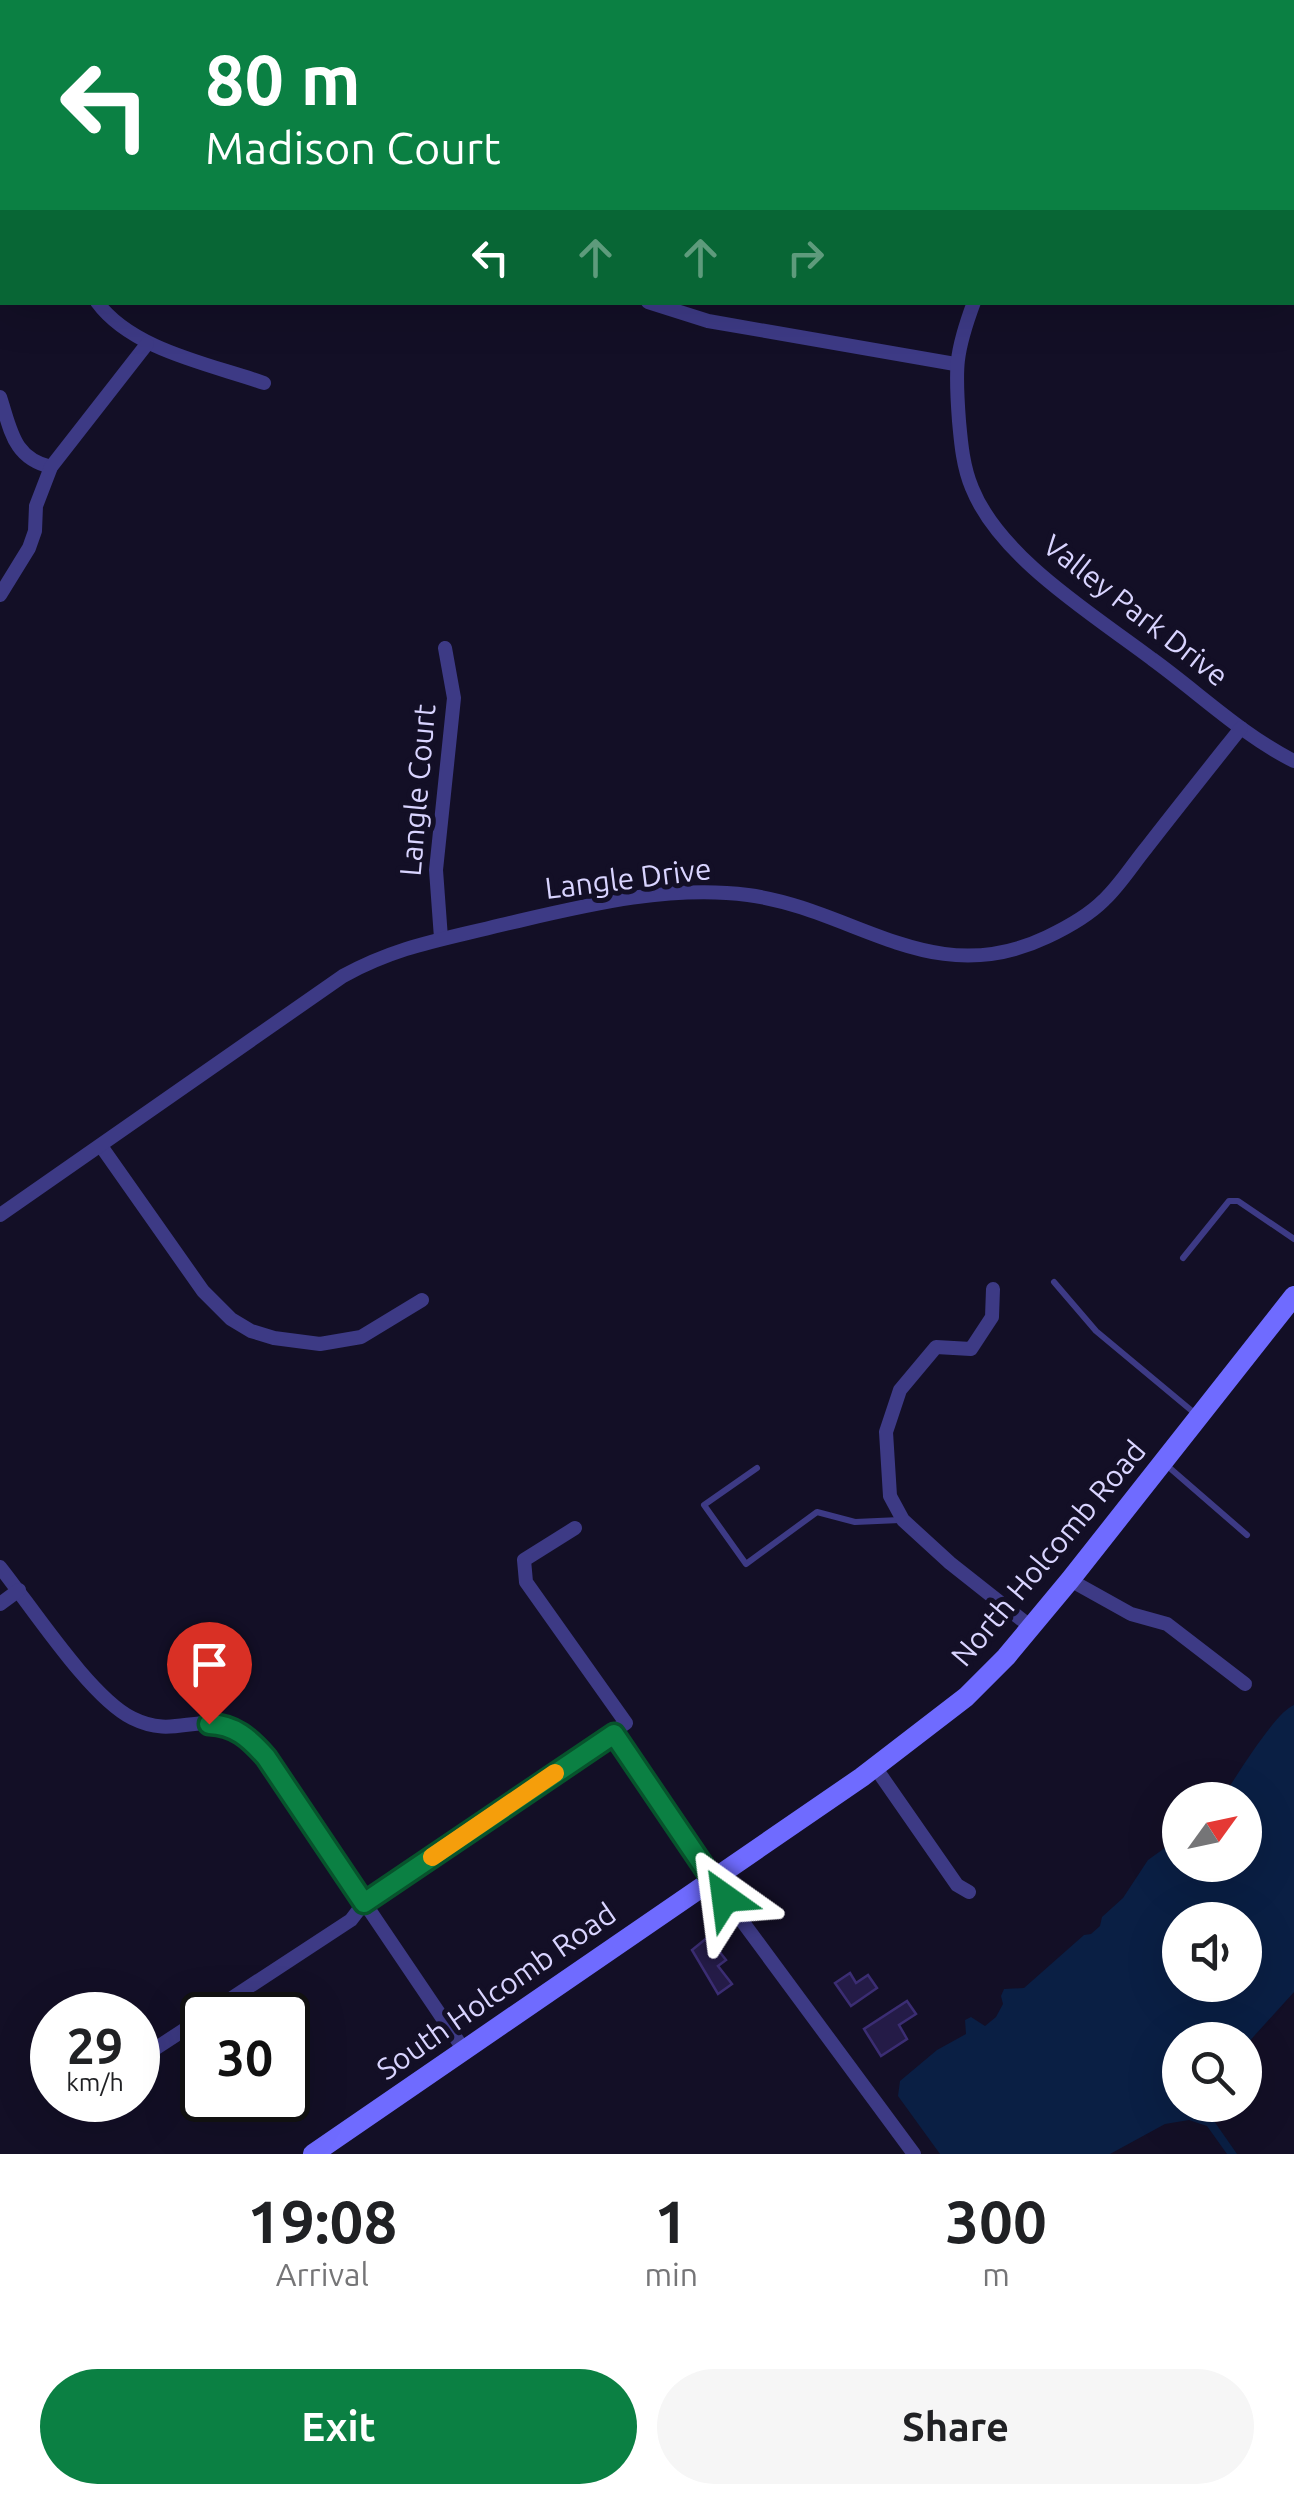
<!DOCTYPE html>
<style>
:root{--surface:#fff;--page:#f6f6f6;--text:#202124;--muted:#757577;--accent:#0b8043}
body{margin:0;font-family:Ubuntu,sans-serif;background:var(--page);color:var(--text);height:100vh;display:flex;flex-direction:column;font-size:38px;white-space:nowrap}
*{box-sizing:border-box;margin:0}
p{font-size:32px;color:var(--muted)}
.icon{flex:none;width:55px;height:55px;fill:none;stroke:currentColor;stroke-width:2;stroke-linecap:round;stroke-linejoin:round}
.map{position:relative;height:2154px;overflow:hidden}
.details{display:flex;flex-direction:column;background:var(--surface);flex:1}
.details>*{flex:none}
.top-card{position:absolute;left:0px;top:0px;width:1295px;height:305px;box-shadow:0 10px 40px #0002;background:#0b8043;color:#fff;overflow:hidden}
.needle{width:65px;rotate:57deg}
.buttons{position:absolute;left:1162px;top:1782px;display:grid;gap:20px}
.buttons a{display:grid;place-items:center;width:100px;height:100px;border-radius:50%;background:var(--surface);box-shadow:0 10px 40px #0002;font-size:50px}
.speed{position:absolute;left:30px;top:1992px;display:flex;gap:20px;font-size:50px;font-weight:700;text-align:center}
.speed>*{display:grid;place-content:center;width:130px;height:130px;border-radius:50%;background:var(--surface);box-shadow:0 10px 40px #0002;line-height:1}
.speed small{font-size:25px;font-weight:400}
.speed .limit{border:5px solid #111;border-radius:15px;background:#fff;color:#111}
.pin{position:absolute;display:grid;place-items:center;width:85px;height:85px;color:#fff;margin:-102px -42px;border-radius:50% 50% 50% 0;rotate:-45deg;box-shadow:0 0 10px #0007}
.pin .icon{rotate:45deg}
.me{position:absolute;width:110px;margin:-55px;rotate:329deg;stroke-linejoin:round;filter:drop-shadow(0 0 8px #0008)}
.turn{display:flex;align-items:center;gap:35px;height:210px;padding:0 40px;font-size:45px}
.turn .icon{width:130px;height:130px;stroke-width:2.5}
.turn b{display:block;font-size:70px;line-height:85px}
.lanes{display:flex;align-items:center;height:95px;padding:0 40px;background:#0003;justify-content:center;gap:50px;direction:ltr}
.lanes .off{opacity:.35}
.eta{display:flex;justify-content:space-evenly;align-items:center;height:170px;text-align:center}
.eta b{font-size:60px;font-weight:700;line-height:70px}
.cta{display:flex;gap:20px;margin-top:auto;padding:20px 40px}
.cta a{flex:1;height:115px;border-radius:60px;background:var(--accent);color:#fff;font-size:40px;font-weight:700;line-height:115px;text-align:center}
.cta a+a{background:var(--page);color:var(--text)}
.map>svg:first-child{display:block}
</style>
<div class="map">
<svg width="1294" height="2154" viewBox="0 0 1294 2154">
<rect width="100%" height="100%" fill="#130f26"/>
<path fill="#0a1f44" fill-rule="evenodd" d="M1294,1705V1992L1245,2046V2040H1180V2105H1216L1218,2117L1214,2121L1237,2154H1227L1207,2126L1189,2120L1165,2124L1110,2154H940L898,2096L900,2081L937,2050L966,2034L965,2020L971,2017L985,2026L996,2017L1003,2004L1001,1996L1004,1989L1024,1988L1084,1935L1091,1934L1100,1926L1102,1917L1123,1898L1148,1860L1180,1837V1865H1245V1800H1221C1234,1780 1275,1712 1294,1705ZM1180,1920H1245V1985H1180Z"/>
<g fill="#241b47" stroke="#3b2d73" stroke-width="2.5">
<polygon points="708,1937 726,1960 718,1966 732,1984 718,1994 692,1950"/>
<polygon points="850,1973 856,1983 868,1975 877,1988 851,2006 835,1983"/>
<polygon points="907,2001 916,2014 899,2025 907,2039 881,2056 864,2029"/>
</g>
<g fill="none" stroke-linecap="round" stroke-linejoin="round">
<g stroke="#3d3a85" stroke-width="6">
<polyline points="1183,1258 1229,1201 1238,1201 1294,1239"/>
<polyline points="1054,1282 1096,1331 1198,1416"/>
<polyline points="1164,1463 1247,1535"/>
<polyline points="757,1468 704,1505 746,1564 817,1512 855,1522 900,1520"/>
</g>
<g stroke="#3d3a85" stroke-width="14">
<polyline points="318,0 321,2"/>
<polyline points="216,2 218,0"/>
<polyline points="1110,2 1111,0"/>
<path d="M97,302C132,350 210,364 264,383"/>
<polyline points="648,302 708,321 955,364"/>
<path d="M974,302C955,353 955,368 959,421C961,443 963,467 972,488C1000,558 1094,615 1152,659C1199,693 1242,735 1294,761"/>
<path d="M0,397C11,430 13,458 51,467"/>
<polyline points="0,595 29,548 35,531 36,506 51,467 147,344"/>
<polyline points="441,938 436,870 454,698 445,648"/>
<polyline points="101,1146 203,1291 231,1319 251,1331 274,1338 320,1344 361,1337 422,1300"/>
<path d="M0,1215L343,976C398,946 441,940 501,925C579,907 667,884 748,895C855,909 932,992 1047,937C1066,928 1089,915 1104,900C1120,885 1133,864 1147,847C1178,807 1210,767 1241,728"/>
<polyline points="993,1289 992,1317 971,1349 936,1347 900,1390 886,1432 890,1496 903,1520 950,1563 1031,1627"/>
<path d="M0,1567C32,1607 90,1697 132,1718C170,1737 189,1718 223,1724C241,1727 254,1744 266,1757L464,2050"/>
<polyline points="1070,1580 1131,1614 1167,1624 1245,1684"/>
<polyline points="0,1604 19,1590"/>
<polyline points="614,1733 725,1898 914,2154"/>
<polyline points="875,1767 957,1885 969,1892"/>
<polyline points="206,2015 351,1920 364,1903 626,1723 526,1582 524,1560 575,1528"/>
<polyline points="138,2060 202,2018"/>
</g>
<polyline stroke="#6f6bff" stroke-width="20" points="313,2154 862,1777 966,1697 1006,1657 1070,1580 1294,1296"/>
</g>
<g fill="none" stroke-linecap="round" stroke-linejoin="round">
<g stroke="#07532c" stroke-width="25">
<path id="route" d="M209,1724C235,1725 249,1738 266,1757L364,1903L614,1734L725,1898"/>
</g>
<use href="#route" stroke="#0b8043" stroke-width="18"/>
<polyline stroke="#f59e0b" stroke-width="18" points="432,1857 555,1773"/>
</g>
<g text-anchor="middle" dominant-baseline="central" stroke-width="10" stroke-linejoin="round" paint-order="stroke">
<g font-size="30" fill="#d9d4ff" stroke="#130f26">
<text transform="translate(1136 610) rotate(38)">Valley Park Drive</text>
<text transform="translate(417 790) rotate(-85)">Langle Court</text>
<text transform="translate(628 878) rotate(-7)">Langle Drive</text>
<text transform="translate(1048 1553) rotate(-50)">North Holcomb Road</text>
<text transform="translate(496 1991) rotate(-35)">South Holcomb Road</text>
</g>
</g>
</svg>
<div class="buttons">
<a><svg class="needle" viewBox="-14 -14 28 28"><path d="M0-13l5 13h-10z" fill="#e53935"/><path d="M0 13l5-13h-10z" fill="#757577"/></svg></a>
<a><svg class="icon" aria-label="sound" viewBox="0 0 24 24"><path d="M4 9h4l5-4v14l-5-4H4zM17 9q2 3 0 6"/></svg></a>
<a><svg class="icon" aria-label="search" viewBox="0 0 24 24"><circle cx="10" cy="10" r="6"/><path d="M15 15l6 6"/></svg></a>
</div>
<div class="speed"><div>29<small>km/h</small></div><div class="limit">30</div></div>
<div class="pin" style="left:209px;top:1724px;background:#d93025"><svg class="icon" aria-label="arrive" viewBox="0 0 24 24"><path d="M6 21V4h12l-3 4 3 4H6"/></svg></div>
<svg class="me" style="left:725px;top:1898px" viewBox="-20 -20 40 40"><path d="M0-17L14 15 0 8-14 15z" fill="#0b8043" stroke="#fff" stroke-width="4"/></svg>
<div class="top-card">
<div class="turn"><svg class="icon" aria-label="left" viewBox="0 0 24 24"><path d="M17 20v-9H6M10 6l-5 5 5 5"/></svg><div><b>80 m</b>Madison Court</div></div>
<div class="lanes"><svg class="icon" aria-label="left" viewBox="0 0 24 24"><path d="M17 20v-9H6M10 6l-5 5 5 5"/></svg><svg class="icon off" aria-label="ahead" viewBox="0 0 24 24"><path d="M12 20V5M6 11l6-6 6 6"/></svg><svg class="icon off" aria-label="ahead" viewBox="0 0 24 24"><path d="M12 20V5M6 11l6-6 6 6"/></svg><svg class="icon off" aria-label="right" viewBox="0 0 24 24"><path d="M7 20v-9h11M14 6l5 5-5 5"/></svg></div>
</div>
</div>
<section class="details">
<div class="eta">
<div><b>19:08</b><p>Arrival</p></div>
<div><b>1</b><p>min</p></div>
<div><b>300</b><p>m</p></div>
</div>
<div class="cta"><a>Exit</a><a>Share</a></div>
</section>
